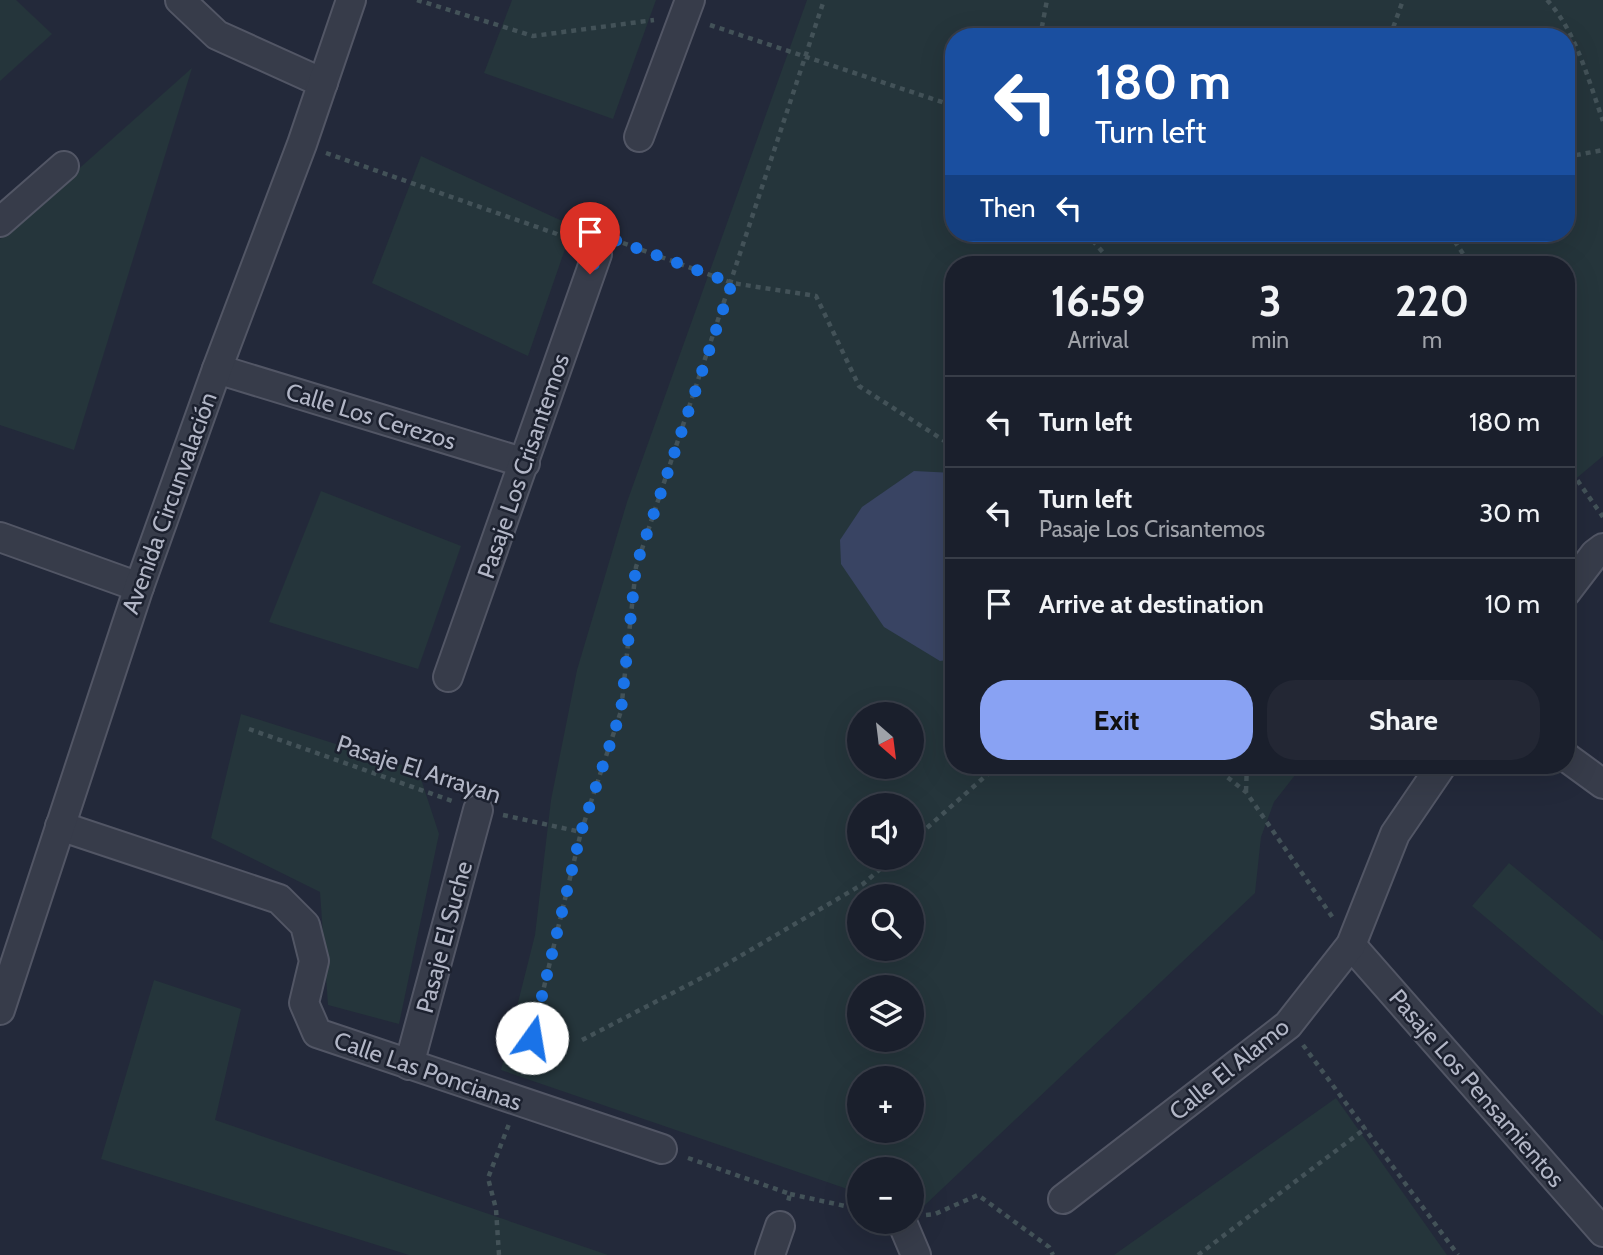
<!DOCTYPE html>
<meta charset="utf-8">
<style>
:root{--surface:#1a1f2c;--page:#232734;--text:#f1f3f6;--muted:#9fa2a9;--line:#383d48;--accent:#89a2f3}
body{margin:0;font-family:Cabin,sans-serif;background:var(--page);color:var(--text);height:100vh;display:flex;flex-direction:column;font-size:26px;white-space:nowrap}
*{box-sizing:border-box;margin:0}
p{font-size:23px;color:var(--muted)}
.icon{flex:none;width:38px;height:38px;fill:none;stroke:currentColor;stroke-width:2;stroke-linecap:round;stroke-linejoin:round}
.map{position:relative;flex:1;overflow:hidden}
.side{position:absolute;left:945px;top:256px;width:630px;height:518px;display:flex;flex-direction:column;background:var(--surface);border-radius:28px;box-shadow:0 7px 28px #0002,0 0 0 2px var(--line)}
.side>*{flex:none}
.guide{position:absolute;left:945px;top:28px;width:630px;height:214px;border-radius:28px;box-shadow:0 7px 28px #0002,0 0 0 2px var(--line);background:#1a4fa0;color:#fff;overflow:hidden}
.needle{width:46px;rotate:152deg}
.buttons{position:absolute;left:847px;top:702px;display:grid;gap:14px}
.buttons a{display:grid;place-items:center;width:77px;height:77px;border-radius:50%;background:var(--surface);box-shadow:0 7px 28px #0002,0 0 0 2px var(--line);font-size:35px}
.pin{position:absolute;display:grid;place-items:center;width:60px;height:60px;color:#fff;margin:-72px -30px;border-radius:50% 50% 50% 0;rotate:-45deg;box-shadow:0 0 7px #0007}
.pin .icon{rotate:45deg}
.me{position:absolute;width:77px;margin:-38px;rotate:13deg;stroke-linejoin:round;filter:drop-shadow(0 0 5px #0008)}
.turn{display:flex;align-items:center;gap:24px;height:147px;padding:0 35px;font-size:32px}
.turn .icon{width:91px;height:91px;stroke-width:2.5}
.turn b{display:block;font-size:49px;line-height:60px}
.then{display:flex;align-items:center;height:66px;padding:0 35px;background:#0003;gap:14px;font-size:26px}
.eta{display:flex;justify-content:space-evenly;align-items:center;height:119px;text-align:center}
.eta b{font-size:42px;font-weight:800;line-height:49px}
.primary-button{display:flex;gap:14px;margin-top:auto;padding:14px 35px}
.primary-button a{flex:1;height:80px;border-radius:28px;background:var(--accent);color:#111;font-size:28px;font-weight:800;line-height:80px;text-align:center}
.primary-button a+a{background:var(--page);color:var(--text)}
ul{padding:0;list-style:none}
li{display:flex;align-items:center;gap:21px;height:91px;padding:0 35px;border-top:2px solid var(--line)}
li div{flex:1}
li b{display:block;font-size:26px}
li em{font-style:normal}
.map>svg:first-child{display:block}
</style>
<div class="map">
<svg width="1603" height="1255" viewBox="0 0 1603 1255">
<rect width="100%" height="100%" fill="#23293a"/>
<g fill="#25353b" fill-rule="evenodd">
<polygon points="0,0 16,0 52,34 0,81"/>
<polygon points="512,0 656,0 613,119 484,73"/>
<path d="M807,0H1603V456L1566,487V264H954V765H1303L1274,802L1261,837L1255,893L925,1205H912V1169H859V1193L501,1070L535,935L551,800L577,670L627,502ZM954,37H1566V233H954ZM859,714H912V766H859ZM859,805H912V858H859ZM859,896H912V948H859ZM859,987H912V1040H859ZM859,1078H912V1130H859Z"/>
<polygon points="192,68 74,450 0,425 0,239"/>
<polygon points="421,156 573,226 528,356 372,283"/>
<polygon points="321,491 461,546 418,669 269,622"/>
<polygon points="241,714 418,770 439,834 399,1024 328,1005 320,892 211,838"/>
<polygon points="1509,863 1603,941 1603,1016 1472,906"/>
<polygon points="154,980 241,1009 215,1120 608,1255 409,1255 101,1159"/>
<polygon points="1336,1098 1447,1255 1114,1255"/>
</g>
<polygon fill="#394463" points="914,471 954,473 954,659 940,661 884,627 841,564 840,540 862,507"/>
<g fill="none" stroke-linecap="round" stroke-linejoin="round">
<g stroke="#525665" stroke-width="32">
<g id="street">
<polyline points="180,0 217,35 323,83"/>
<polyline points="639,137 690,0"/>
<polyline points="0,222 64,166"/>
<polyline points="217,369 525,463"/>
<polyline points="0,537 139,587"/>
<polyline points="1566,592 1595,554 1603,548"/>
<polyline points="448,677 597,254"/>
<polyline points="1566,757 1603,784"/>
<polyline points="60,826 279,899 305,925 314,961 304,1003 317,1033 662,1149"/>
<polyline points="1351,945 1603,1232"/>
<polyline points="0,1010 139,587 217,369 302,144 351,0"/>
<polyline points="409,1065 478,810"/>
<polyline points="1063,1199 1288,1025 1351,945 1395,834 1442,765"/>
<polyline points="902,1222 916,1255"/>
<polyline points="770,1255 780,1226"/>
</g>
</g>
<g stroke="#435258" stroke-width="4.5" stroke-dasharray="5 5" stroke-linecap="butt">
<polyline points="417,0 533,36 654,20"/>
<path d="M1547,0C1576,31 1589,82 1603,121"/>
<polyline points="710,25 954,106"/>
<polyline points="1040,37 1047,0"/>
<polyline points="1395,37 1393,28 1403,0"/>
<polyline points="326,153 557,234 574,243"/>
<polyline points="1566,157 1603,150"/>
<polyline points="1086,233 1113,264"/>
<polyline points="1449,233 1470,264"/>
<polyline points="623,243 732,283 816,296 859,386 954,447"/>
<polyline points="1566,464 1603,517"/>
<polyline points="249,729 455,802"/>
<polyline points="1212,765 1246,792 1333,918"/>
<polyline points="1246,791 1247,765"/>
<polyline points="503,815 581,832"/>
<polyline points="912,841 998,765"/>
<polyline points="582,1040 713,972 863,884 893,858"/>
<polyline points="1303,1045 1458,1255"/>
<polyline points="523,1075 581,832 621,711 636,567 824,0"/>
<polyline points="688,1158 790,1194 788,1202"/>
<polyline points="790,1194 859,1209"/>
<polyline points="926,1215 935,1214 978,1195 1049,1247 1053,1255"/>
<polyline points="499,1255 496,1209 488,1178 509,1124"/>
<polyline points="1198,1255 1366,1128"/>
</g>
<use href="#street" stroke="#373c4a" stroke-width="28"/>
</g>
<g fill="none" stroke-linecap="round" stroke-linejoin="round">
<polyline stroke="#1a73e8" stroke-width="12" stroke-dasharray="0 21.6" points="532,1038 581,832 621,711 636,566 732,283 604,236 590,274"/>
</g>
<g text-anchor="middle" dominant-baseline="central" stroke-width="5" stroke-linejoin="round" paint-order="stroke">
<g font-size="24" fill="#b2b6c6" stroke="#1c212f">
<text transform="translate(371 416) rotate(17)">Calle Los Cerezos</text>
<text transform="translate(523 466) rotate(-71)">Pasaje Los Crisantemos</text>
<text transform="translate(169 503) rotate(-70)">Avenida Circunvalación</text>
<text transform="translate(419 769) rotate(18)">Pasaje El Arrayan</text>
<text transform="translate(444 937) rotate(-75)">Pasaje El Suche</text>
<text transform="translate(1229 1069) rotate(-39)">Calle El Alamo</text>
<text transform="translate(428 1071) rotate(19)">Calle Las Poncianas</text>
<text transform="translate(1477 1088) rotate(49)">Pasaje Los Pensamientos</text>
</g>
</g>
</svg>
<div class="buttons">
<a><svg class="needle" viewBox="-14 -14 28 28"><path d="M0-13l5 13h-10z" fill="#e53935"/><path d="M0 13l5-13h-10z" fill="#9fa2a9"/></svg></a>
<a><svg class="icon" aria-label="sound" viewBox="0 0 24 24"><path d="M4 9h4l5-4v14l-5-4H4zM17 9q2 3 0 6"/></svg></a>
<a><svg class="icon" aria-label="search" viewBox="0 0 24 24"><circle cx="10" cy="10" r="6"/><path d="M15 15l6 6"/></svg></a>
<a><svg class="icon" aria-label="layers" viewBox="0 0 24 24"><path d="M12 4l9 5-9 5-9-5zM3 14l9 5 9-5"/></svg></a>
<a>+</a>
<a>−</a>
</div>
<div class="pin" style="left:590px;top:274px;background:#d93025"><svg class="icon" aria-label="arrive" viewBox="0 0 24 24"><path d="M6 21V4h12l-3 4 3 4H6"/></svg></div>
<svg class="me" style="left:532px;top:1038px" viewBox="-20 -20 40 40"><circle r="19" fill="#fff"/><path d="M0-13L10 11 0 6-10 11z" fill="#1a73e8"/></svg>
<div class="guide">
<div class="turn"><svg class="icon" aria-label="left" viewBox="0 0 24 24"><path d="M17 20v-9H6M10 6l-5 5 5 5"/></svg><div><b>180 m</b>Turn left</div></div>
<div class="then">Then<svg class="icon" aria-label="left" viewBox="0 0 24 24"><path d="M17 20v-9H6M10 6l-5 5 5 5"/></svg></div>
</div>
<section class="side">
<div class="eta">
<div><b>16:59</b><p>Arrival</p></div>
<div><b>3</b><p>min</p></div>
<div><b>220</b><p>m</p></div>
</div>
<ul>
<li><svg class="icon" aria-label="left" viewBox="0 0 24 24"><path d="M17 20v-9H6M10 6l-5 5 5 5"/></svg><div><b>Turn left</b></div><em>180 m</em></li>
<li><svg class="icon" aria-label="left" viewBox="0 0 24 24"><path d="M17 20v-9H6M10 6l-5 5 5 5"/></svg><div><b>Turn left</b><p>Pasaje Los Crisantemos</p></div><em>30 m</em></li>
<li><svg class="icon" aria-label="arrive" viewBox="0 0 24 24"><path d="M6 21V4h12l-3 4 3 4H6"/></svg><div><b>Arrive at destination</b></div><em>10 m</em></li>
</ul>
<div class="primary-button"><a>Exit</a><a>Share</a></div>
</section>
</div>
